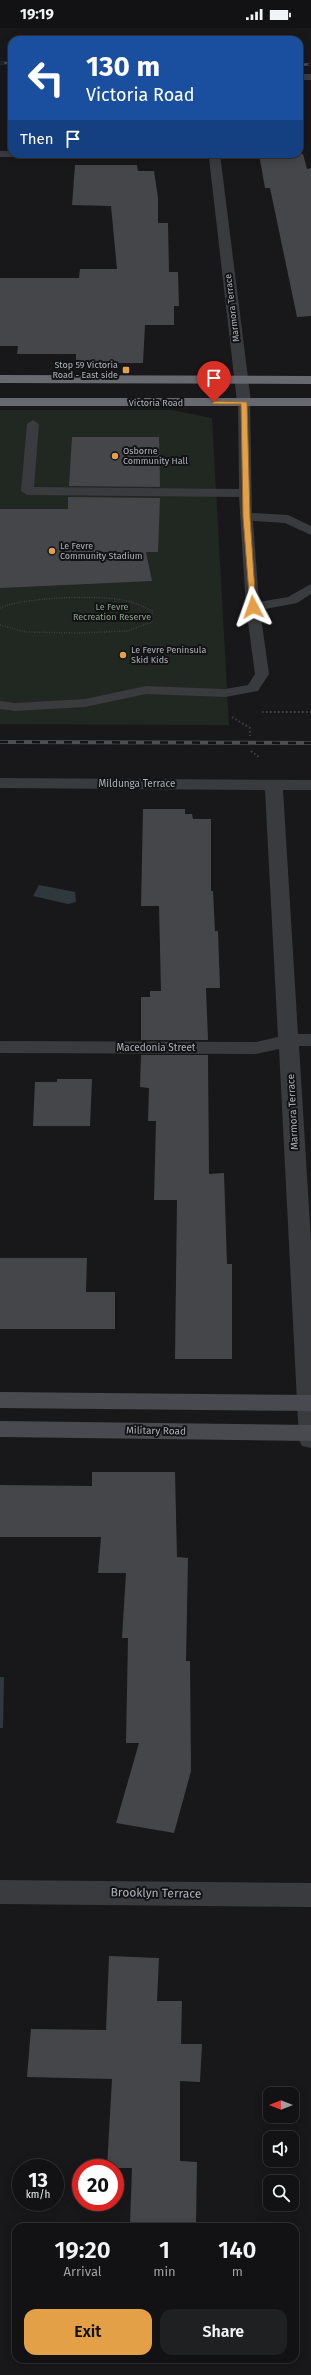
<!DOCTYPE html>
<style>
:root{--surface:#121214;--page:#1f2022;--text:#f1f3f6;--muted:#9c9ea0;--line:#313234;--accent:#e4a046}
body{margin:0;font-family:"Fira Sans",sans-serif;background:var(--page);color:var(--text);height:100vh;display:flex;flex-direction:column;font-size:15px;white-space:nowrap}
*{box-sizing:border-box;margin:0}
p{font-size:13px;color:var(--muted)}
.icon{flex:none;width:22px;height:22px;fill:none;stroke:currentColor;stroke-width:2;stroke-linecap:round;stroke-linejoin:round}
.map{position:relative;flex:1;overflow:hidden}
.drawer{position:absolute;left:12px;top:2195px;width:287px;height:140px;display:flex;flex-direction:column;background:var(--surface);border-radius:12px;box-shadow:0 2px 10px #0003,0 0 0 1px var(--line)}
.drawer>*{flex:none}
.hud{position:absolute;left:8px;top:8px;width:295px;height:122px;border-radius:12px;box-shadow:0 2px 10px #0003,0 0 0 1px var(--line);background:#1a4fa0;color:#fff;overflow:hidden}
.needle{width:26px;rotate:270deg}
.fabs{position:absolute;left:263px;top:2059px;display:grid;gap:8px}
.fabs a{display:grid;place-items:center;width:36px;height:36px;border-radius:8px;background:var(--surface);box-shadow:0 2px 10px #0003,0 0 0 1px var(--line);font-size:20px}
.speed{position:absolute;left:12px;top:2131px;display:flex;gap:8px;font-size:20px;font-weight:700;text-align:center}
.speed>*{display:grid;place-content:center;width:52px;height:52px;border-radius:50%;background:var(--surface);box-shadow:0 2px 10px #0003,0 0 0 1px var(--line);line-height:1}
.speed small{font-size:10px;font-weight:400}
.speed .limit{border:6px solid #d22;background:#fff;color:#111}
.pin{position:absolute;display:grid;place-items:center;width:34px;height:34px;color:#fff;margin:-41px -17px;border-radius:50% 50% 50% 0;rotate:-45deg;box-shadow:0 0 4px #0007}
.pin .icon{rotate:45deg}
.me{position:absolute;width:44px;margin:-22px;rotate:356deg;stroke-linejoin:round;filter:drop-shadow(0 0 3px #0008)}
.turn{display:flex;align-items:center;gap:14px;height:84px;padding:0 12px;font-size:18px}
.turn .icon{width:52px;height:52px;stroke-width:2.5}
.turn b{display:block;font-size:28px;line-height:34px}
.then{display:flex;align-items:center;height:38px;padding:0 12px;background:#0003;gap:8px;font-size:15px}
.eta{display:flex;justify-content:space-evenly;align-items:center;height:68px;text-align:center}
.eta b{font-size:24px;font-weight:600;line-height:28px}
.primary-button{display:flex;gap:8px;margin-top:auto;padding:8px 12px}
.primary-button a{flex:1;height:46px;border-radius:12px;background:var(--accent);color:#111;font-size:16px;font-weight:600;line-height:46px;text-align:center}
.primary-button a+a{background:var(--page);color:var(--text)}
.status{display:flex;justify-content:space-between;align-items:center;height:28px;padding:0 20px;background:var(--surface);direction:ltr}
.status svg{height:11px;fill:currentColor}
.map>svg:first-child{display:block}
</style>
<div class="status"><b>19:19</b><svg viewBox="0 0 49 12"><path d="M0 12V9h3v3zM5 12V6h3v6zM10 12V3h3v9zM15 12V0h3v12zM26 1h20v11H26zM47 4h2v5h-2z"/></svg></div>
<div class="map">
<svg width="311" height="2347" viewBox="0 0 311 2347">
<rect width="100%" height="100%" fill="#18181a"/>
<polygon fill="#202821" points="0,382 172,382 212,390 229,697 0,696"/>
<g fill="#2f383d">
<polygon points="39,857 75,864 76,874 68,876 33,868"/>
<polygon points="0,1649 4,1649 3,1700 0,1700"/>
</g>
<g fill="#45464a">
<polygon points="259,126 303,126 307,141 311,140 311,288 297,289 270,160 265,160"/>
<polygon points="75,137 137,137 138,143 154,143 158,170 158,195 168,195 169,244 178,244 179,278 174,278 174,297 145,297 143,335 76,335 76,326 17,326 18,318 0,318 0,250 79,250 80,241 117,241 111,178 72,177"/>
<polygon points="72,409 159,409 160,459 69,458"/>
<polygon points="68,469 160,470 158,524 146,524 152,553 0,560 0,481 68,481"/>
<polygon points="143,781 185,781 185,786 192,786 193,791 211,791 211,863 213,863 215,903 218,903 220,960 206,960 208,1012 141,1012 141,969 150,969 150,963 161,963 159,878 141,878"/>
<polygon points="141,1027 208,1027 209,1146 224,1145 227,1236 232,1236 232,1331 175,1331 177,1172 154,1172 156,1093 148,1093 149,1060 140,1059"/>
<polygon points="57,1051 92,1051 90,1098 33,1098 35,1054 57,1054"/>
<polygon points="0,1230 87,1230 86,1264 115,1264 115,1301 0,1301"/>
<polygon points="92,1444 175,1444 177,1529 188,1530 186,1633 190,1633 191,1743 174,1805 116,1795 139,1715 126,1715 128,1610 122,1610 126,1545 98,1545 101,1509 0,1509 0,1457 92,1458"/>
<polygon points="109,1928 159,1930 157,1973 182,1973 181,2016 202,2016 200,2054 180,2053 180,2133 197,2134 196,2197 130,2195 132,2140 107,2140 112,2051 27,2049 31,2001 106,2002"/>
</g>
<g fill="none" stroke-linecap="round" stroke-linejoin="round">
<path stroke="#404246" stroke-width="1.5" stroke-dasharray="1 1.5" stroke-linecap="butt" d="M0,580C24,569 96,567 123,572C133,574 143,578 152,583V594L127,603L77,605L26,604L0,597"/>
<g stroke="#404246" stroke-width="2" stroke-dasharray="1.5 2.5" stroke-linecap="butt">
<polyline points="262,684 311,684"/>
<polyline points="232,689 250,700 250,708"/>
<polyline points="251,723 260,730"/>
</g>
<polygon fill="#393b3f" fill-rule="evenodd" points="244,370 250,374 252,485 288,487 311,498 311,507 285,495 253,493 259,574 288,569 311,556 311,566 297,575 260,582 269,646 258,663 225,669 146,666 85,679 15,683 0,681 0,673 15,675 85,671 146,658 225,661 248,657 255,646 246,579 239,469 27,467 21,463 27,396 33,392 39,396 34,459 239,461 238,374"/>
<g fill="#393b3f" fill-rule="evenodd">
<rect x="299" y="46" width="12" height="6"/>
<polygon points="0,123 12,123 12,126 220,126 251,374 249,377 239,377 237,374 209,130 0,129"/>
<polygon points="0,750 311,752 311,762 283,762 298,1006 311,1006 311,1018 299,1018 311,1213 311,1420 302,1418 299,1412 279,1021 256,1026 0,1025 0,1013 256,1014 278,1009 265,762 0,760"/>
<polygon points="0,1852 311,1855 311,1879 0,1876"/>
</g>
<g fill="#484a4f" fill-rule="evenodd">
<polygon points="0,1364 311,1367 311,1383 0,1380"/>
<polygon points="0,1393 311,1397 311,1413 0,1409"/>
</g>
<g fill="#66696f" fill-rule="evenodd">
<polygon points="0,347 311,348 311,356 0,355"/>
<rect x="0" y="370" width="311" height="8"/>
</g>
<g stroke="#4d4f54" stroke-width="2.5">
<g id="rail-far1">
<polyline points="0,35 12,35"/>
<polyline points="299,37 311,36"/>
</g>
</g>
<g stroke="#4d4f54" stroke-width="4">
<polyline id="rail" points="0,714 311,715"/>
</g>
<use href="#rail-far1" stroke="#131315" stroke-width="1.5" stroke-dasharray="4.5" stroke-linecap="butt"/>
<use href="#rail" stroke="#131315" stroke-width="2.5" stroke-dasharray="8" stroke-linecap="butt"/>
</g>
<polygon fill="#e4a046" stroke="#94682e" points="214,373 247,374 250,489 256,579 253,581 250,579 243,489 241,376 212,376"/>
<g fill="#e4a046" stroke="#131315" stroke-width="1.5">
<rect x="122" y="338" width="8" height="8" rx="2"/>
<circle cx="115" cy="428" r="4"/>
<circle cx="52" cy="523" r="4"/>
<circle cx="123" cy="627" r="4"/>
</g>
<g text-anchor="middle" dominant-baseline="central" stroke-width="4" stroke-linejoin="round" paint-order="stroke">
<g font-size="9" fill="#acb1b9" stroke="#131315">
<text transform="translate(232 280) rotate(-97)">Marmora Terrace</text>
<text x="156" y="375">Victoria Road</text>
</g>
<g font-size="9" fill="#acb1b9" stroke="#131315" text-anchor="start">
<text x="118" y="337" text-anchor="end">Stop 59 Victoria<tspan x="118" dy="10">Road - East side</tspan></text>
<text x="123" y="423">Osborne<tspan x="123" dy="10">Community Hall</tspan></text>
<text x="60" y="518">Le Fevre<tspan x="60" dy="10">Community Stadium</tspan></text>
<text x="131" y="622">Le Fevre Peninsula<tspan x="131" dy="10">Skid Kids</tspan></text>
</g>
<g font-size="9" fill="#85a284" stroke="#131315">
<text x="112" y="579">Le Fevre<tspan x="112" dy="10">Recreation Reserve</tspan></text>
</g>
<g font-size="10" fill="#acb1b9" stroke="#131315">
<text x="137" y="756">Mildunga Terrace</text>
<text x="156" y="1020">Macedonia Street</text>
<text transform="translate(293 1084) rotate(-93)">Marmora Terrace</text>
<text transform="translate(156 1403) rotate(1)">Military Road</text>
</g>
<g font-size="12" fill="#acb1b9" stroke="#131315">
<text transform="translate(156 1865) rotate(1)">Brooklyn Terrace</text>
</g>
</g>
</svg>
<div class="fabs">
<a><svg class="needle" viewBox="-14 -14 28 28"><path d="M0-13l5 13h-10z" fill="#e53935"/><path d="M0 13l5-13h-10z" fill="#9c9ea0"/></svg></a>
<a><svg class="icon" aria-label="sound" viewBox="0 0 24 24"><path d="M4 9h4l5-4v14l-5-4H4zM17 9q2 3 0 6"/></svg></a>
<a><svg class="icon" aria-label="search" viewBox="0 0 24 24"><circle cx="10" cy="10" r="6"/><path d="M15 15l6 6"/></svg></a>
</div>
<div class="speed"><div>13<small>km/h</small></div><div class="limit">20</div></div>
<div class="pin" style="left:214px;top:374px;background:#d93025"><svg class="icon" aria-label="arrive" viewBox="0 0 24 24"><path d="M6 21V4h12l-3 4 3 4H6"/></svg></div>
<svg class="me" style="left:253px;top:579px" viewBox="-20 -20 40 40"><path d="M0-17L14 15 0 8-14 15z" fill="#e4a046" stroke="#fff" stroke-width="4"/></svg>
<div class="hud">
<div class="turn"><svg class="icon" aria-label="left" viewBox="0 0 24 24"><path d="M17 20v-9H6M10 6l-5 5 5 5"/></svg><div><b>130 m</b>Victoria Road</div></div>
<div class="then">Then<svg class="icon" aria-label="arrive" viewBox="0 0 24 24"><path d="M6 21V4h12l-3 4 3 4H6"/></svg></div>
</div>
<section class="drawer">
<div class="eta">
<div><b>19:20</b><p>Arrival</p></div>
<div><b>1</b><p>min</p></div>
<div><b>140</b><p>m</p></div>
</div>
<div class="primary-button"><a>Exit</a><a>Share</a></div>
</section>
</div>
